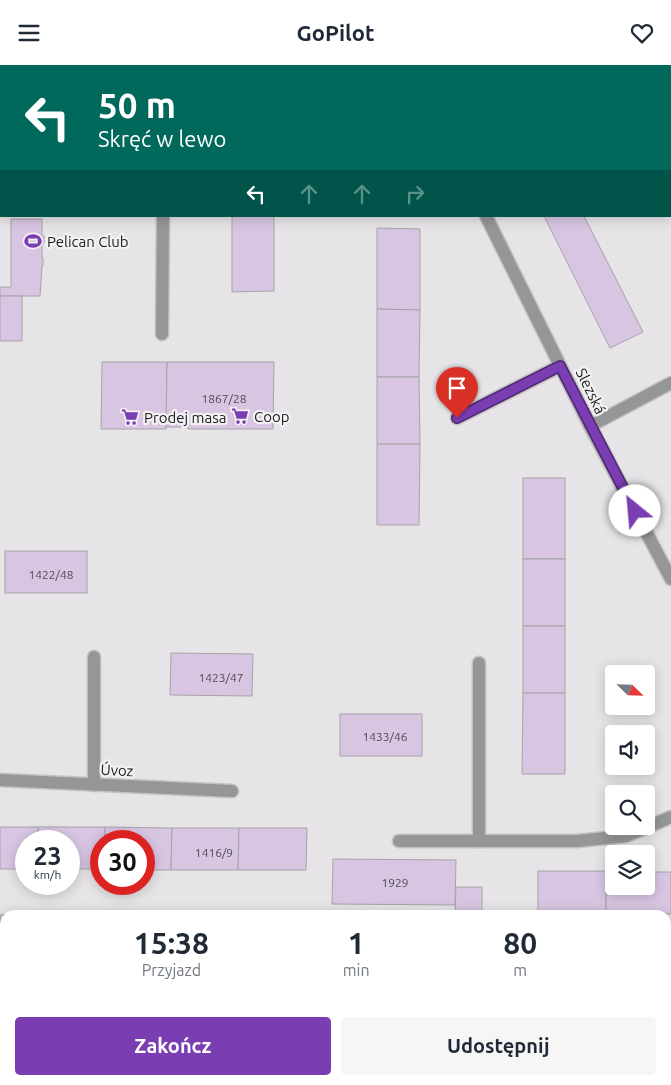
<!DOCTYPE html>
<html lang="pl">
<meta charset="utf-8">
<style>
:root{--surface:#fff;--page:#f6f6f7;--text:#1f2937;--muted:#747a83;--accent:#7a3db2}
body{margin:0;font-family:Ubuntu,sans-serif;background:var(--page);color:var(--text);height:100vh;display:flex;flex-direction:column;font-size:19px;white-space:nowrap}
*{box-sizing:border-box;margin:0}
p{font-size:16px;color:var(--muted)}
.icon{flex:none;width:28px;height:28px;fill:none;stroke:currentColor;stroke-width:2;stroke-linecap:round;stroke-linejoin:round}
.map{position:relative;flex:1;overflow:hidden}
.panel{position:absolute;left:0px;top:845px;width:671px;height:175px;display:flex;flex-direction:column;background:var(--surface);border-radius:15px 15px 0 0;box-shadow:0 2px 12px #0003}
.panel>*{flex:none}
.banner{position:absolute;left:0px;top:0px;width:671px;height:152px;box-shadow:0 2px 12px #0003;background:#00695c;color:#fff;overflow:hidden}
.needle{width:32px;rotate:113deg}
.tools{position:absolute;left:605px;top:600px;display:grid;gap:10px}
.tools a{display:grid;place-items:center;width:50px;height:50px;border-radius:5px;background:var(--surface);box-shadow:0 2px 12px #0003;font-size:25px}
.speed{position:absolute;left:15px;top:765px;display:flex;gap:10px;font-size:25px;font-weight:700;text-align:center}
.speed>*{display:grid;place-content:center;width:65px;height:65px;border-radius:50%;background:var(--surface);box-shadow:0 2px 12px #0003;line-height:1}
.speed small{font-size:12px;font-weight:400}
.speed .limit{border:8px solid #d22;background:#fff;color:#111}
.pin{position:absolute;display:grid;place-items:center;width:42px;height:42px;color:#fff;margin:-51px -21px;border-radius:50% 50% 50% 0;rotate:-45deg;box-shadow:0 0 5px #0007}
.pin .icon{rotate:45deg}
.me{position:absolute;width:55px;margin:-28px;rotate:332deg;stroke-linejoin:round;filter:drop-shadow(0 0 4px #0008)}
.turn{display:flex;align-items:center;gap:18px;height:105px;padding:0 15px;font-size:22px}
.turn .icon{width:65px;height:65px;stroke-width:2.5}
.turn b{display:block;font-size:35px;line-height:42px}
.lanes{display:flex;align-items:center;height:48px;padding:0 15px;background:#0003;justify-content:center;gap:25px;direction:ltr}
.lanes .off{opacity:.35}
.eta{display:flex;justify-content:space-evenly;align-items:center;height:85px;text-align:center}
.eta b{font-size:30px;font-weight:700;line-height:35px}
.action{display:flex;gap:10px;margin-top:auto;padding:10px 15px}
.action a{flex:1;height:58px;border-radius:5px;background:var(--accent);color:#fff;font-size:20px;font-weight:700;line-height:58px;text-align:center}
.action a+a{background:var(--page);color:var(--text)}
header{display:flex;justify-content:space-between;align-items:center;height:65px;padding:0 15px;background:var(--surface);font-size:22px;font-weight:700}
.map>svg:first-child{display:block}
</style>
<header><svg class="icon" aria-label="menu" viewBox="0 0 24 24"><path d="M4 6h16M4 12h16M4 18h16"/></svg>GoPilot<svg class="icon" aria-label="heart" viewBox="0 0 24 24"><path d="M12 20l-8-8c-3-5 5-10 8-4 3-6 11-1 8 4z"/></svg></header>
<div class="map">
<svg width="671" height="1020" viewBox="0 0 671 1020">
<rect width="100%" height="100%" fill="#e6e4e7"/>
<g fill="#d8c5e2" stroke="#a6a4a7">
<polygon points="513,0 588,0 594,1 513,1"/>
<rect x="0" y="11" width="1" height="78"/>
<polygon points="670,18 671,20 671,113 670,111"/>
<polygon points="232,151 274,151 274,226 232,227"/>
<polygon points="544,151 584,151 643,267 610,283"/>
<polygon points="11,154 42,154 42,171 44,171 44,178 42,178 42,193 43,193 43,201 42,201 40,231 0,231 0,222 11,222"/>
<polygon points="377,163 420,164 420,245 377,244"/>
<rect x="0" y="231" width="22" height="45"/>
<polygon points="377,244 420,245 419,312 377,312"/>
<polygon points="102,297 167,297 166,364 101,364"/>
<polygon points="167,297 274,297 273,364 188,364 188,362 166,362"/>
<polygon points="377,312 419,312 420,379 377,379"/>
<polygon points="377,379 420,379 419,460 377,460"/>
<rect x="523" y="413" width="42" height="81"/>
<rect x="5" y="486" width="82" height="42"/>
<rect x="523" y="494" width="42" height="67"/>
<rect x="523" y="561" width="42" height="67"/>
<polygon points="171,588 253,589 252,631 170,630"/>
<polygon points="523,628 565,628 565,709 522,709"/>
<rect x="340" y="649" width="82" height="42"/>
<polygon points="0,762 38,762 38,776 26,776 26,804 0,804"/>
<polygon points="38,762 105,762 105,776 101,776 101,804 69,804 69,776 38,776"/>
<polygon points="105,762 172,763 171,805 144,805 144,776 105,776"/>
<polygon points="172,763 239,763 238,805 171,805"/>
<polygon points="239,763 307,763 306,805 238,805"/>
<polygon points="333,794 456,795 455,840 332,839"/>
<rect x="538" y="806" width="68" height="43"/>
<polygon points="606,806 614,807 614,821 646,821 646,807 671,807 671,849 606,849"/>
<polygon points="456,822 482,822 482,848 455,847"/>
<polygon points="13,849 5,850 5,871 2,871 0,850"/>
<polygon points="5,920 5,956 0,957 0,921"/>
<rect x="103" y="1015" width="32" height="5"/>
</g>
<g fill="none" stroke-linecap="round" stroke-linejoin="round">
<g stroke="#c3c1c4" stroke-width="15">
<g id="lane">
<polyline points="164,1 164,0"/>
<polyline points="162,269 163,151"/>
<polyline points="457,353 560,301"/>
<polyline points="590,361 671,318"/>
</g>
</g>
<g stroke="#c3c1c4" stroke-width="15">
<g id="street">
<polyline points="410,0 411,1"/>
<polyline points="486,151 590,361 671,514"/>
<polyline points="479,598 479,776"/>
<polyline points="0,715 232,726"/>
<polyline points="94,720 94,592"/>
<polyline points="399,776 577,776 626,771 671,752"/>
<polyline points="0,888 5,888"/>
<polyline points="666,931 671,931"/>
</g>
</g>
<use href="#lane" stroke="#959697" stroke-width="12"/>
<use href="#street" stroke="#959697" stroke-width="12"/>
</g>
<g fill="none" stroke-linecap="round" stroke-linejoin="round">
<g stroke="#4f2874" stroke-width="12">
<polyline id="route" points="457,353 560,301 635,446"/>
</g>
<use href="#route" stroke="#7a3db2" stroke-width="9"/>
</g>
<defs>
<g id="stadium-bare" transform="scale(1.35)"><path d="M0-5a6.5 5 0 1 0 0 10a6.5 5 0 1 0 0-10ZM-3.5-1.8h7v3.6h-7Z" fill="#7a3db2" stroke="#f3f1f4" stroke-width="2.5" paint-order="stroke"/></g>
<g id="supermarket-bare" transform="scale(1.35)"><path d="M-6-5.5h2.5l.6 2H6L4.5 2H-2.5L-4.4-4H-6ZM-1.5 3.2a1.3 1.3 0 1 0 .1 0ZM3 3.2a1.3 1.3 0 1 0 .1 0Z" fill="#7a3db2" stroke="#f3f1f4" stroke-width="2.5" paint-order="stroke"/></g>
</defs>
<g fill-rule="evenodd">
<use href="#stadium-bare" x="33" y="176"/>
<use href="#supermarket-bare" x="240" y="351"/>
<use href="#supermarket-bare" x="130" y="352"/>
</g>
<g text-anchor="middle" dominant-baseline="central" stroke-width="4.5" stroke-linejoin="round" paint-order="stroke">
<g font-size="12" fill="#4f4a52">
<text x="224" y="333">1867/28</text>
<text x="51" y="509">1422/48</text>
<text x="221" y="612">1423/47</text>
<text x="385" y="671">1433/46</text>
<text x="214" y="787">1416/9</text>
<text x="395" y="817">1929</text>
</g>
<g font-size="15" fill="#212122" stroke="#f3f1f4" text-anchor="start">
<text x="47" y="176">Pelican Club</text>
<text x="254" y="351">Coop</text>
<text x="144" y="352">Prodej masa</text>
</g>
<g font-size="15" fill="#212122" stroke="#f3f1f4">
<text transform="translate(591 326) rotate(64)">Slezská</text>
<text transform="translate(117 705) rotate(3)">Úvoz</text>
</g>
</g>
</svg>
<div class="tools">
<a><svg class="needle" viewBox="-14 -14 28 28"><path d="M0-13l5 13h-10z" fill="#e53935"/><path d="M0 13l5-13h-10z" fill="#747a83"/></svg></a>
<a><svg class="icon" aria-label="sound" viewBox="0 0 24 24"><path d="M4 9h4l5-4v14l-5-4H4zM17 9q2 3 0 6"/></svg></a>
<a><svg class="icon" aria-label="search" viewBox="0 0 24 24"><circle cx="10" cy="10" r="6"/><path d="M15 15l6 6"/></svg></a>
<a><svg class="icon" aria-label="layers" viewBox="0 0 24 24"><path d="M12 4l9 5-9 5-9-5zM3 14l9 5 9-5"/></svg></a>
</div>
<div class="speed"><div>23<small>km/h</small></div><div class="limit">30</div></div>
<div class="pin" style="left:457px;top:353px;background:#d93025"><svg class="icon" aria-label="arrive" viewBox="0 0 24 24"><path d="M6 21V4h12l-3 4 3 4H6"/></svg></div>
<svg class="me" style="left:635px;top:446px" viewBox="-20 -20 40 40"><circle r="19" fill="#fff"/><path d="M0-13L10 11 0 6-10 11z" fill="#7a3db2"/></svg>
<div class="banner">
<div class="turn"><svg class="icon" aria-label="left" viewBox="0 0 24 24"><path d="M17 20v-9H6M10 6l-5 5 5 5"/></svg><div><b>50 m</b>Skręć w lewo</div></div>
<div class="lanes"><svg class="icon" aria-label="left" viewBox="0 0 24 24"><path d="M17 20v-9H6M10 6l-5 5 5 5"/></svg><svg class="icon off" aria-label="ahead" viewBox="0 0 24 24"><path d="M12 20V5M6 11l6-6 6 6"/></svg><svg class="icon off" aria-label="ahead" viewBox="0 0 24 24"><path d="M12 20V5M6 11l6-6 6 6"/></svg><svg class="icon off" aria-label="right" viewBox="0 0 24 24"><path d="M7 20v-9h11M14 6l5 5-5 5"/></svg></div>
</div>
<section class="panel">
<div class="eta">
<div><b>15:38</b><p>Przyjazd</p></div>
<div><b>1</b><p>min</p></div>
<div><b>80</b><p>m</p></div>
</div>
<div class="action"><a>Zakończ</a><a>Udostępnij</a></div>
</section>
</div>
